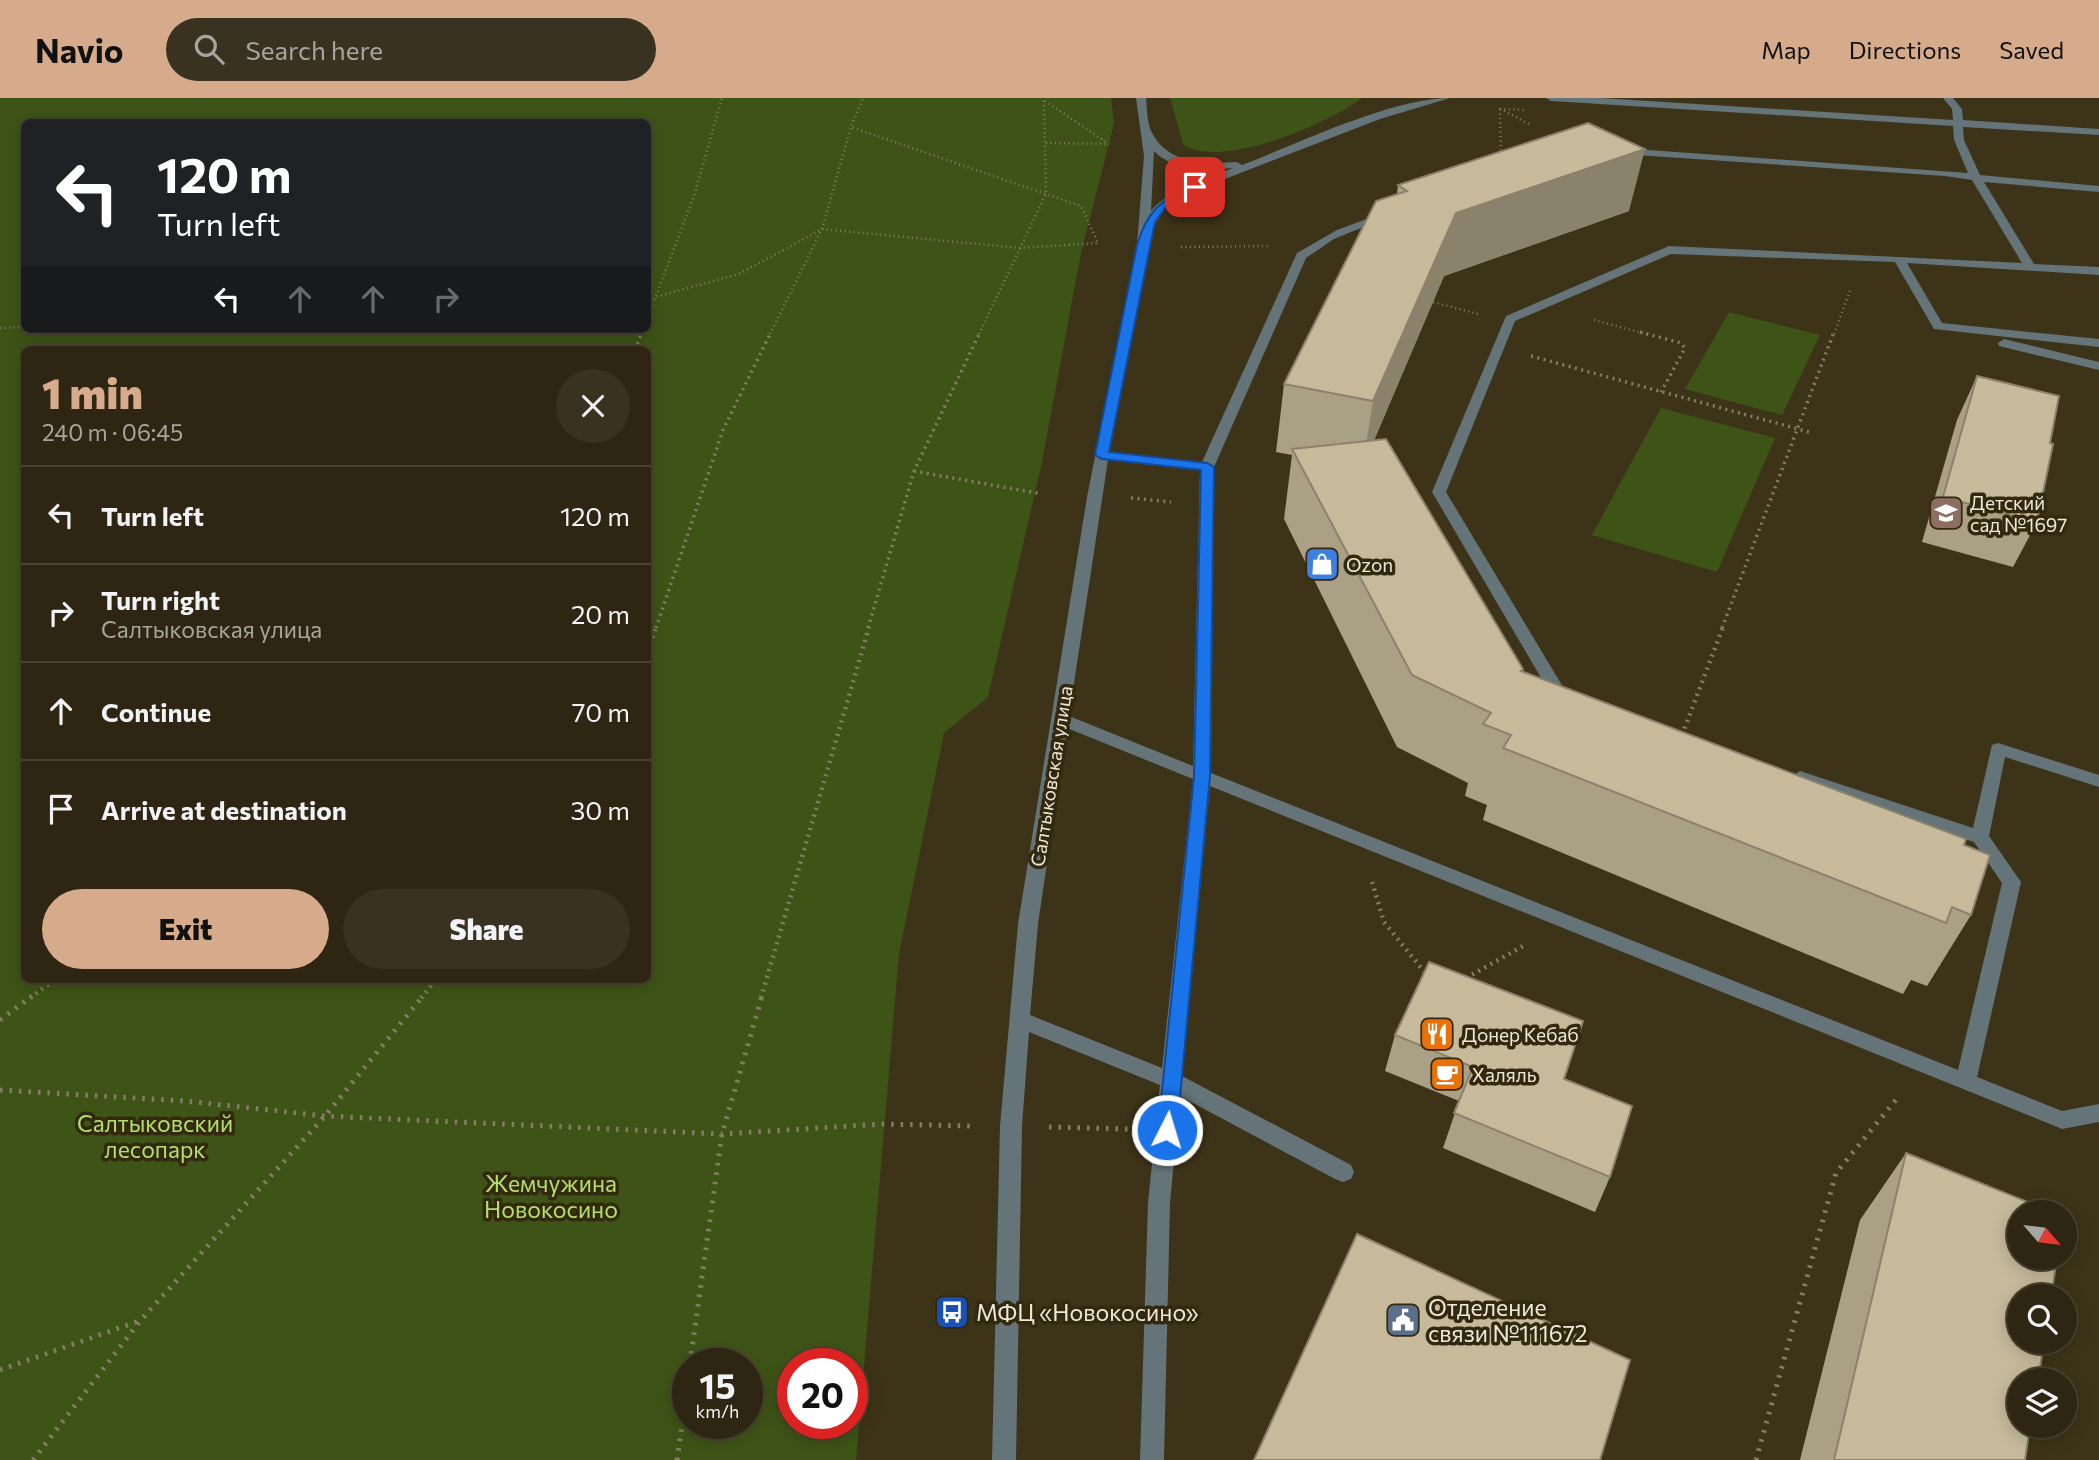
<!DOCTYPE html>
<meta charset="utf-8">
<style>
:root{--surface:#2e2612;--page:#3a3220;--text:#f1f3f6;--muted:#a7a59f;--line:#494332;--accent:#d6ab8b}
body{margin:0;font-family:Commissioner,sans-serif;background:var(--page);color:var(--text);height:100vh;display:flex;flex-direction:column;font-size:26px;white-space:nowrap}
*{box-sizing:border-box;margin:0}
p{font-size:23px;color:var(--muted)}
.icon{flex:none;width:38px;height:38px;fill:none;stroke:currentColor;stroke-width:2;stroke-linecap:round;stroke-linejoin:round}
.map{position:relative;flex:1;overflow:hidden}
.details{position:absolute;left:21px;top:248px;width:630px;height:637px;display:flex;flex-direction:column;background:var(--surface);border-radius:10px;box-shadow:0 4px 18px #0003,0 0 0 2px var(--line)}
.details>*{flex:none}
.guide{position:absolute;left:21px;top:21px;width:630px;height:214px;border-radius:10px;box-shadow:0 4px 18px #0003,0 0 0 2px var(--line);background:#202124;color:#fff;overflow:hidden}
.needle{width:46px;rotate:118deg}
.tools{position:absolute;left:2007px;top:1102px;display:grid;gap:14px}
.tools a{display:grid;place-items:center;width:70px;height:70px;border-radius:50%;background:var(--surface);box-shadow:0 4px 18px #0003,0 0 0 2px var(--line);font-size:35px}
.speed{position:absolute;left:672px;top:1250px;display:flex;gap:14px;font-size:35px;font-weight:700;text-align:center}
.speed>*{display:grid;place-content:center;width:91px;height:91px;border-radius:50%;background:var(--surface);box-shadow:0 4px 18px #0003,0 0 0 2px var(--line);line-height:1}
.speed small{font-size:18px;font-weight:400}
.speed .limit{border:10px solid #d22;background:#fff;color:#111}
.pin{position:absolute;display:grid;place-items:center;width:60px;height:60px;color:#fff;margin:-30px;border-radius:14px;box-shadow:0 4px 10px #0006}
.me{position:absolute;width:77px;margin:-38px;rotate:5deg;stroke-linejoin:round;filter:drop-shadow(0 0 5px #0008)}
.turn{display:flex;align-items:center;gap:24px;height:147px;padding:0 21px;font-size:32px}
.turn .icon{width:91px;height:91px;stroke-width:2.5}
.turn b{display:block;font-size:49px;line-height:60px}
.lanes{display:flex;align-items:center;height:66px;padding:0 21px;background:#0003;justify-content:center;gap:35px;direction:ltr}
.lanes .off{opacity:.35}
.round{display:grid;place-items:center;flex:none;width:74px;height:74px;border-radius:37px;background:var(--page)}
.overview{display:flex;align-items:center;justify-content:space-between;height:119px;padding:0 21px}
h1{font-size:42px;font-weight:800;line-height:52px;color:var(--accent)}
.button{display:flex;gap:14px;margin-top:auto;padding:14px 21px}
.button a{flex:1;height:80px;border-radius:42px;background:var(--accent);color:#111;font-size:28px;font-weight:800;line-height:80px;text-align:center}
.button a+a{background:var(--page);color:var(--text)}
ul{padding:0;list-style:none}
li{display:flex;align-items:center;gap:21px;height:98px;padding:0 21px;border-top:2px solid var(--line)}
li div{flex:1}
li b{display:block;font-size:26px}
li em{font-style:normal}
header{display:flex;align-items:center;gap:42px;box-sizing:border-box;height:98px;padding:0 35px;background:var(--accent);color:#111}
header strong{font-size:33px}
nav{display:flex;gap:38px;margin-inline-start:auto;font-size:24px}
.search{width:490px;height:63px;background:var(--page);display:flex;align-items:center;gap:18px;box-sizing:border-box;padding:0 24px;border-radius:38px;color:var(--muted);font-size:26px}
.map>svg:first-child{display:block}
</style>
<header>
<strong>Navio</strong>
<div class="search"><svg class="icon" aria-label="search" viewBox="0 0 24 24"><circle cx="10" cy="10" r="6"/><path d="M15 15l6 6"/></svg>Search here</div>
<nav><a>Map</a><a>Directions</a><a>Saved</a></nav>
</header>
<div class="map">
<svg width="2099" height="1362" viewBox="0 0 2099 1362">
<rect width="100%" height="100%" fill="#3d3318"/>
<g fill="#3e5416" fill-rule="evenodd">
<path d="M0,0H1111L1114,26L1081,155L1042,364L988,599L944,635L899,856L856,1362H0ZM648,24V231H24V24ZM24,252H648V882H24ZM747,1265V1325H688V1265ZM852,1265V1325H793V1265Z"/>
<path d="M1170,0H1362C1331,25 1218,73 1183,46Z"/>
<polygon points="1729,214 1820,237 1782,317 1685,291"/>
<polygon points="1661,310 1775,340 1717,474 1592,437"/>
</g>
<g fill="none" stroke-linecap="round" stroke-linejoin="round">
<g stroke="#857d66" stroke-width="2.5" stroke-dasharray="1 3.5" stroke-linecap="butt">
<polyline points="1045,3 1109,46"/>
<polyline points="1500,11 1524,12"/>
<polyline points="1500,11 1501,59"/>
<polyline points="1504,13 1531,27"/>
<polyline points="1046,45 1108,46"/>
<polyline points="1181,149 1269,148"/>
<polyline points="648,201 739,176 822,131 1020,150 1098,145 1081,108 851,29"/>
<polyline points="1429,203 1478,216"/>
<polyline points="648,219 694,98 722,0"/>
<polyline points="1594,222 1646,236"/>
<polyline points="0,230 24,229"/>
<polyline points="641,236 643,231"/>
<polyline points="770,236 822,131 851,29 863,0"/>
<polyline points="979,236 1046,96 1044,0"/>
<polyline points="1834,236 1851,190"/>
</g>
<g stroke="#857d66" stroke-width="3.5" stroke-dasharray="2 4.5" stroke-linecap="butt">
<polyline points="1640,234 1681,245 1685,250 1661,294"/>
<polyline points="635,252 642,234"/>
<polyline points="1531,258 1809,334"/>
<polyline points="914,373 1042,396"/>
<polyline points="1131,400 1171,404"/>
<polyline points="656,530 723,332 771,234"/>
<polyline points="868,530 914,373 980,234"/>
<polyline points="1722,530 1834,234"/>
</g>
<g stroke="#857d66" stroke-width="4.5" stroke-dasharray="2 5" stroke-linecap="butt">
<polyline points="648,553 656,529"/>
<polyline points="1682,637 1723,529"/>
<polyline points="1372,784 1384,824 1427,877"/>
<polyline points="1466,880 1525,847"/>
<polyline points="30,900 54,882"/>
<polyline points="421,900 436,882"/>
<polyline points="761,900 869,529"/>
</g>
<g stroke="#857d66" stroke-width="5" stroke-dasharray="2.5 7" stroke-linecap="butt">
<polyline points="0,922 32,898"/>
<polyline points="0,992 185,1003 325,1018 722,1036 883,1026 971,1028"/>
<polyline points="1049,1029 1128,1031"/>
<polyline points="690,1265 722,1036 762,898"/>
<polyline points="0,1272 139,1223"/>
<polyline points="33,1362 140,1223 325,1018 423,898"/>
<polyline points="677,1362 688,1283"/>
<polyline points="1756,1362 1836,1075 1899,998"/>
</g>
<g fill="#657479" fill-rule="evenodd">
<path d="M1136,0H1146C1147,9 1147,24 1151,33C1167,66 1203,66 1237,64L1242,67C1299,45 1392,0 1450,0L1380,21L1199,91L1167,108L1150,134L1110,354L1202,364L1297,155L1337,132L1380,116L1390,118L1334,141L1306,160L1214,369L1211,675L1958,972L2002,785L1974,744L1794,683L1791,679L1800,673L1973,730L1992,647L1998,645L2099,677V689L2005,659L1989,738L2021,784L1977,979L2062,1013L2099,1006V1024L2062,1031L2055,1028L1210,688L1182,978L1351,1067L1354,1074L1351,1081L1343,1084L1335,1081L1180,998L1170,1105L1164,1362H1140L1148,1105L1160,987L1029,934L1022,1028L1016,1362H992L1000,1028L1018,826L1087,399L1137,147L1144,58ZM1154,53C1173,73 1207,72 1233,70C1206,81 1170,90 1151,113ZM1108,362L1200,372L1193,668L1069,618ZM1067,630L1193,681L1162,970L1030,917L1038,826Z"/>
<polygon points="1546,0 1600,0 1953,22 1952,11 1943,0 1953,0 1962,11 1963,22 2099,31 2099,37 1963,29 1964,42 1980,77 2099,88 2099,94 1984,84 2034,166 2099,169 2099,177 1907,165 1942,225 2099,241 2099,249 1934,231 1895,164 1671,156 1515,223 1446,394 1566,594 1573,600 1565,606 1554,602 1432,394 1506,218 1669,148 2022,165 1972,82 1945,78 1621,56 1616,53 1621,50 1968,75 1954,42 1953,28 1551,3"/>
<polygon points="2004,241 2099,264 2099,272 1999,248 1998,245"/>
</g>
</g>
<g fill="#aaa085">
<polygon points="1398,87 1629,113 1444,178 1374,342 1523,573 1964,747 1971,817 1927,888 1911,882 1903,896 1483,722 1487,707 1465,698 1468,685 1397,649 1284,421 1292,357 1276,354 1284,286 1397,96"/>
<polygon points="1977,278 2050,345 2037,424 2013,469 1922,444 1957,322"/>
<polygon points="1395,937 1564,981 1610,1079 1595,1114 1443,1050 1459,1003 1385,973"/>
<polygon points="1906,1055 2025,1362 1800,1362 1860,1122"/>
</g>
<polygon fill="#8b826c" points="1645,51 1629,113 1444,178 1362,371 1373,303 1456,115"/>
<g fill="#c6ba9b" stroke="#8b826c" stroke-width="2">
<polygon points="1588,25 1645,51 1456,115 1373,303 1284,286 1376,103 1407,93 1398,87"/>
<polygon points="1977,278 2059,298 2050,345 2053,346 2037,424 1943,399"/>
<polygon points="1386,341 1523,571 1521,573 1966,741 1964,747 1990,757 1971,817 1952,809 1946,825 1503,650 1511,637 1483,626 1491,615 1412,577 1292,351"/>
<polygon points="1429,864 1583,923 1564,981 1632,1008 1610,1079 1454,1015 1473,969 1395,937"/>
<polygon points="1906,1055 2055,1115 2020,1115 2020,1160 2057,1160 2051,1199 2020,1199 2020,1244 2044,1244 2038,1283 2020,1283 2020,1328 2030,1328 2025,1362 1834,1362"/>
<polygon points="1357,1136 1630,1262 1600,1362 1254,1362"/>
</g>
<path fill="#1a73e8" stroke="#114b97" stroke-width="2" d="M1192,86L1200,89L1167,108L1155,124L1109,354L1207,365L1214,369L1210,678L1177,1032L1174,1038L1167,1040L1161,1038L1158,1032L1194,678L1201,372L1102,361L1095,357L1137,147C1148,111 1160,104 1192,86Z"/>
<defs>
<g id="school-square" transform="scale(1.75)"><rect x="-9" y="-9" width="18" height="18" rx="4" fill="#8d6e63" stroke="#33290e"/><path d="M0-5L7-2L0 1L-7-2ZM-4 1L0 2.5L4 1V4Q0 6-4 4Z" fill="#fff"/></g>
<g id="shop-square" transform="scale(1.75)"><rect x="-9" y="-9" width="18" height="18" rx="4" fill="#3f7fe0" stroke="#33290e"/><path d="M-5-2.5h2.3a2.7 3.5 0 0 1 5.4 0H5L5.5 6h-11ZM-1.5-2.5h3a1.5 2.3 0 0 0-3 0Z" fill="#fff"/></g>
<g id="restaurant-square" transform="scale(1.75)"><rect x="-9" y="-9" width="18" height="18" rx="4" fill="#e8710a" stroke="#33290e"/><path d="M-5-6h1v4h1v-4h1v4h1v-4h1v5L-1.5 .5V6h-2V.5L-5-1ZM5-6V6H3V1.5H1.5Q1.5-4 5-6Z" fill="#fff"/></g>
<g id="cafe-square" transform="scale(1.75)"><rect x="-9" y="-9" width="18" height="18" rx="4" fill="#e8710a" stroke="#33290e"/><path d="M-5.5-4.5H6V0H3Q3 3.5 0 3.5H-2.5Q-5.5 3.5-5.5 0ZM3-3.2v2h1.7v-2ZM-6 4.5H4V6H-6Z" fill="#fff"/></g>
<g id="bus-square" transform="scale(1.75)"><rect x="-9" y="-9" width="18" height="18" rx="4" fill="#1a4fb4" stroke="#33290e"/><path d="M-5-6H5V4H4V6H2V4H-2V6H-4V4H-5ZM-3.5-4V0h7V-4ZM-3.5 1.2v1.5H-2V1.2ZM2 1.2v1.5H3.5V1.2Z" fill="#fff"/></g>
<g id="civic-square" transform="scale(1.75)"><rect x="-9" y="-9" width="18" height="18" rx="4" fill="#5c6f8a" stroke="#33290e"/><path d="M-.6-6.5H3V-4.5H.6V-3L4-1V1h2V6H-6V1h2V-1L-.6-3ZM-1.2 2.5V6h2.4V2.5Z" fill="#fff"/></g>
</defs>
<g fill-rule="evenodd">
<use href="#school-square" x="1946" y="415"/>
<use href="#shop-square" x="1322" y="466"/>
<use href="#restaurant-square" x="1437" y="936"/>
<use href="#cafe-square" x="1447" y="976"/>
<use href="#bus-square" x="952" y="1214"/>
<use href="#civic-square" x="1403" y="1222"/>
</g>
<g text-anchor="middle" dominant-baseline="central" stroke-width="7" stroke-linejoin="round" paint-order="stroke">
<g font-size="19" fill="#eee8d8" stroke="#33290e" text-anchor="start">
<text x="1970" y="404">Детский<tspan x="1970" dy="22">сад №1697</tspan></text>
<text x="1346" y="466">Ozon</text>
<text x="1462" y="936">Донер Кебаб</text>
<text x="1472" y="976">Халяль</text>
</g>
<g font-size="19" fill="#eee8d8" stroke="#33290e">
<text transform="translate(1051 678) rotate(-81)">Салтыковская улица</text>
</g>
<g font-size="23" fill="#b2e06b" stroke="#33290e">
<text x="155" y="1025">Салтыковский<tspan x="155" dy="26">лесопарк</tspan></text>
<text x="551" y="1085">Жемчужина<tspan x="551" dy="26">Новокосино</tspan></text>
</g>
<g font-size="23" fill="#eee8d8" stroke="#33290e" text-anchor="start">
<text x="1428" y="1209">Отделение<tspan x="1428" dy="26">связи №111672</tspan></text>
<text x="976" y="1214">МФЦ «Новокосино»</text>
</g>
</g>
</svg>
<div class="tools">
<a><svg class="needle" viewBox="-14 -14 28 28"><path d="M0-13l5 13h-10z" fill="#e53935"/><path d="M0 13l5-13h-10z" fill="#a7a59f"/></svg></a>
<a><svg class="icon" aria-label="search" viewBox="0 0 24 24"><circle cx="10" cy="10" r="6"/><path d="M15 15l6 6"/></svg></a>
<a><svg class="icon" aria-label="layers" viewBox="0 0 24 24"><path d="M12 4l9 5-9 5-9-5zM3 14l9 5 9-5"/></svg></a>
</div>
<div class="speed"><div>15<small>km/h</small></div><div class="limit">20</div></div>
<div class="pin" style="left:1195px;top:89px;background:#d93025"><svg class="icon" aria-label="arrive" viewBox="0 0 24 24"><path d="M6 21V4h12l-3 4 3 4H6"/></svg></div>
<svg class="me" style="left:1167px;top:1032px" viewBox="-20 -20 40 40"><circle r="17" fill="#1a73e8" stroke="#fff" stroke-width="3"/><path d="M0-11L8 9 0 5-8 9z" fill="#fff"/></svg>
<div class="guide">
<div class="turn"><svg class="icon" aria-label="left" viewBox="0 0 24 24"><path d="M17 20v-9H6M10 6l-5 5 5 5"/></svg><div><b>120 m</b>Turn left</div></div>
<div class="lanes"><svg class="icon" aria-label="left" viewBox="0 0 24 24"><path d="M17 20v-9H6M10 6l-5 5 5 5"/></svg><svg class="icon off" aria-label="ahead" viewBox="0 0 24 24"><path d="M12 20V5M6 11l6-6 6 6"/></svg><svg class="icon off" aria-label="ahead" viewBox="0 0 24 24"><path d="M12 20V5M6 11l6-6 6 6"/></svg><svg class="icon off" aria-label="right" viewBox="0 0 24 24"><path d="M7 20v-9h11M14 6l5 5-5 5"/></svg></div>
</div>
<section class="details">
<div class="overview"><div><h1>1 min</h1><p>240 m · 06:45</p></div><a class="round"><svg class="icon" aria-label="close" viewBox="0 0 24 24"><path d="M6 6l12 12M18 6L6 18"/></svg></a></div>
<ul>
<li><svg class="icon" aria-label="left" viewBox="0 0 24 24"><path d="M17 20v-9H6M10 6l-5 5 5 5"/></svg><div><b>Turn left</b></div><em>120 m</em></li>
<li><svg class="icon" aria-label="right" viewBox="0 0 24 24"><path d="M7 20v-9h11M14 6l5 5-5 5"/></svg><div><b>Turn right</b><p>Салтыковская улица</p></div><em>20 m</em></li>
<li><svg class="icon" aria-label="ahead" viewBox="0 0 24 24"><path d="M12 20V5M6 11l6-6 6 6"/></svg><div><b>Continue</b></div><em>70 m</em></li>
<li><svg class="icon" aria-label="arrive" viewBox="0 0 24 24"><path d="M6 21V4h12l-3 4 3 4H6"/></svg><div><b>Arrive at destination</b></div><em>30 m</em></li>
</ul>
<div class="button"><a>Exit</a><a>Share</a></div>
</section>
</div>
